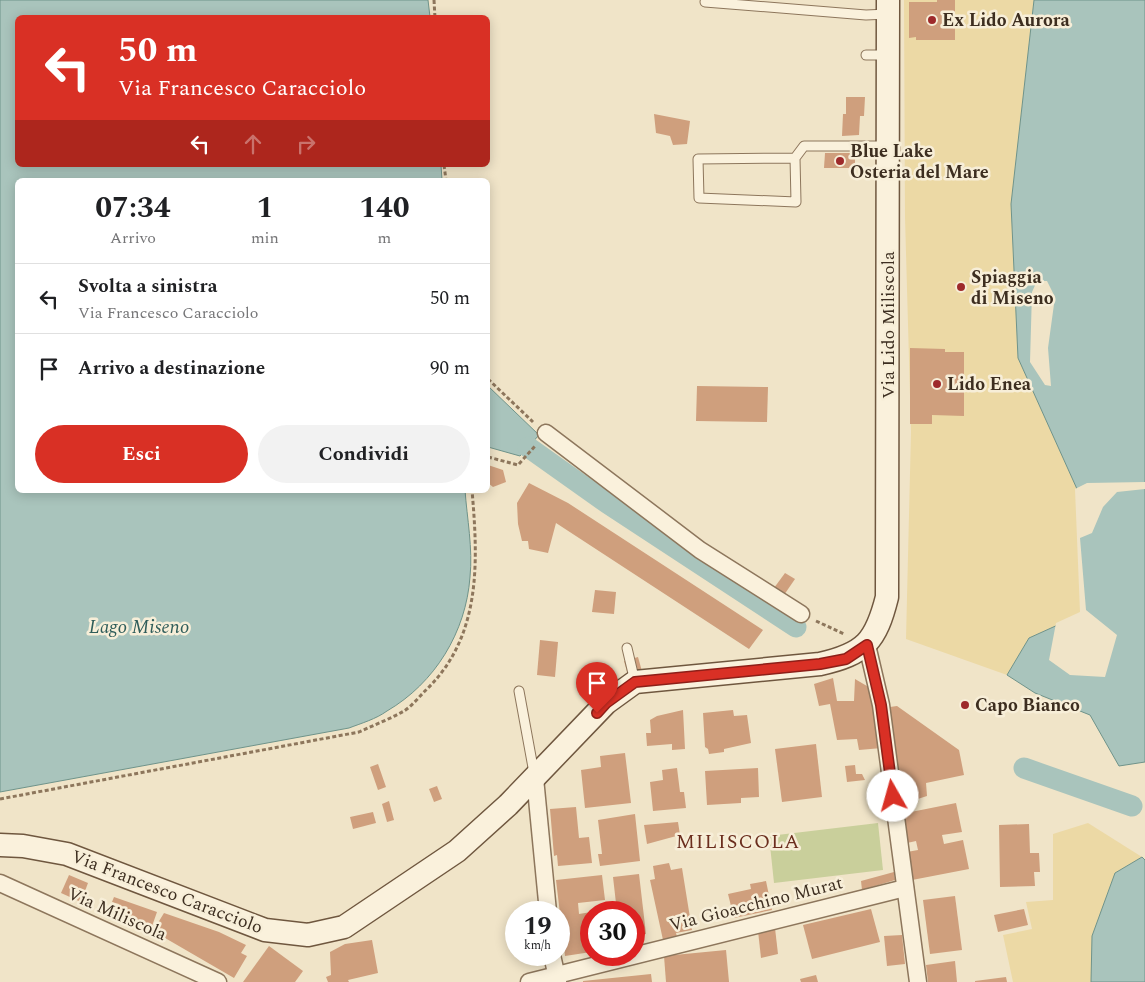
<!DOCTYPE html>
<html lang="it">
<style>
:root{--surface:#fff;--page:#f2f2f2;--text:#202124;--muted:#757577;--line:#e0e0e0;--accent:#d93025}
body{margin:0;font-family:Spectral,serif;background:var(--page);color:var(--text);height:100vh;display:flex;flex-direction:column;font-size:19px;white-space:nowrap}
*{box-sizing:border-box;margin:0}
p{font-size:16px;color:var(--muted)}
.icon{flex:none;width:28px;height:28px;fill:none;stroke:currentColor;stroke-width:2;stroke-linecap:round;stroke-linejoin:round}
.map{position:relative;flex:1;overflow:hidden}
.drawer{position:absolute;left:15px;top:178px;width:475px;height:315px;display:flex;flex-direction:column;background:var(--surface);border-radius:8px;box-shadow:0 2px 12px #0003}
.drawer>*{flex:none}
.top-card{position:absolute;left:15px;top:15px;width:475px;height:152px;border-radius:8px;box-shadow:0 2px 12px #0003;background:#d93025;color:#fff;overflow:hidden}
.speed{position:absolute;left:505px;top:901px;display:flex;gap:10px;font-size:25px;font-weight:700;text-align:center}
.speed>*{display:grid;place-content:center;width:65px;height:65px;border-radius:50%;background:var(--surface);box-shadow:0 2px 12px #0003;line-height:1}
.speed small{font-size:12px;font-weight:400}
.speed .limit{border:8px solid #d22;background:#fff;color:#111}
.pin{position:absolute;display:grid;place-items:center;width:42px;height:42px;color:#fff;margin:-51px -21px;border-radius:50% 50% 50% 0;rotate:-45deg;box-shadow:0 0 5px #0007}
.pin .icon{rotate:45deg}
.me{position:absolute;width:55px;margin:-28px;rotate:353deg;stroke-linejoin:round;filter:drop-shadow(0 0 4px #0008)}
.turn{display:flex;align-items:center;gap:18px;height:105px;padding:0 20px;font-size:22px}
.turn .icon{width:65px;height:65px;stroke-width:2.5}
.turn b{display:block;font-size:35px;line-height:42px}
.lanes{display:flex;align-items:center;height:48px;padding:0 20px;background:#0003;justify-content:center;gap:25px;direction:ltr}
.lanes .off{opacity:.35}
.eta{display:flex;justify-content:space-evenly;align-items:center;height:85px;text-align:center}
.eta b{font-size:30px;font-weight:700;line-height:35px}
.primary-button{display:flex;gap:10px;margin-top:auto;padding:10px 20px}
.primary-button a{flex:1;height:58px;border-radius:30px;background:var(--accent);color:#fff;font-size:20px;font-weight:700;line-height:58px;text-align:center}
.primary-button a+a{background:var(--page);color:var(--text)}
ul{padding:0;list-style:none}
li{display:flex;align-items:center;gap:15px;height:70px;padding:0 20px;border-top:1px solid var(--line)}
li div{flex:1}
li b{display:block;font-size:19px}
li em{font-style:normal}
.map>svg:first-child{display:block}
</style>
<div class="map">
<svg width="1145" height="982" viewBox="0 0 1145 982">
<rect width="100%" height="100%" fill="#f0e4c8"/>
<polygon fill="#c9cf9b" points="878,823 883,870 774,883 769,836"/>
<g fill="#ecd9a5">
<polygon points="904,0 1034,0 1011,204 1018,358 1077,489 1082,614 1029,638 1007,675 906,639 911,432 905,217"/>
<polygon points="1088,823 1142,857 1115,873 1092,936 1091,982 1013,982 1003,935 1032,929 1026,902 1053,900 1053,834"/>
</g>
<g fill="#a9c4bc" stroke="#6f938a">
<path d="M0,0H428L430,17L18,18V165H441L442,180H18V490H465C467,518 473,549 470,577C466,632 435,683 387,711C376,719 362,723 349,728L0,792Z"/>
<polygon points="1034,0 1145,0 1145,762 1119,766 1090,715 1035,693 1007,675 1029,638 1082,614 1077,489 1018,358 1011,204"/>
<polygon points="488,386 539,435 520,456 488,447"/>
<polygon points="1142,857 1145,860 1145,982 1091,982 1092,936 1115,873"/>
</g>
<g fill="#f0e4c8">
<polygon points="1037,281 1047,281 1055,297 1048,348 1051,386 1045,385 1030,362 1032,292"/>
<polygon points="1145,482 1145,489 1117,492 1103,507 1092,533 1080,538 1086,610 1117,635 1105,677 1070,675 1049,660 1056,623 1080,612 1075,489 1087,483"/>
</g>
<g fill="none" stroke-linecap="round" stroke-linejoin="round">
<g stroke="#a9c4bc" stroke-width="21">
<polyline points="528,447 607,503 796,627"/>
<polyline points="1024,768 1132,806"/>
</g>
</g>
<g fill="#cf9f7d">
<polygon points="937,0 955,0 955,40 916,40 916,37 909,38 909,2 937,2"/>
<polygon points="846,97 865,97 864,116 860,116 859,135 842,136 843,114 846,114"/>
<polygon points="654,114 690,121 687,144 673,145 670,136 656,133"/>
<polygon points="825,153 855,153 855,168 824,168"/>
<polygon points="910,348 945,349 945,352 964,352 964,416 932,415 932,424 910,424"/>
<polygon points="697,386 768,387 767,422 696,421"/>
<polygon points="488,465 503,470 506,482 493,487 488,483"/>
<polygon points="529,483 568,503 763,630 749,649 556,523 548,553 529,549 528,541 522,541 518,524 517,503"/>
<polygon points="785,573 795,579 784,595 774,588"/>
<polygon points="595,590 616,592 614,614 592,612"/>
<polygon points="540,640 558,642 555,677 537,675"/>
<polygon points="638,657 643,675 629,679 624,661"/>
<polygon points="833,678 837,701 854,701 855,679 872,689 871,702 876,705 882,748 859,750 857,739 837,740 830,704 819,706 814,684"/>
<polygon points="897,706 959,750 964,775 926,783 927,796 899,805 890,707"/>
<polygon points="683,710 685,749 672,750 672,744 647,746 646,733 651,733 650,720 657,716"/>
<polygon points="733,710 734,716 747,715 751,743 724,749 724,752 709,754 708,749 705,747 703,713"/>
<polygon points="816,744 822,797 782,802 775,749"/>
<polygon points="625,753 631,803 585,808 581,770 601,767 600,756"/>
<polygon points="378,764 386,787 378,790 370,767"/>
<polygon points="855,765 856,774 862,774 865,780 847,782 845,766"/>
<polygon points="677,768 680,792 684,792 686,808 653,811 650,782 663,780 662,770"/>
<polygon points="758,768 759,797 741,798 741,803 707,805 705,771"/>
<polygon points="437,786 442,799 434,802 429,789"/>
<polygon points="389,801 394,820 387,822 382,804"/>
<polygon points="956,803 962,832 942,835 944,844 963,840 969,869 912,880 907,852 918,850 916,841 907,843 901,814"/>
<polygon points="576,807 579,838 589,837 592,863 558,866 557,855 554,856 550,809"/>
<polygon points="373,812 376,823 353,829 350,817"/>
<polygon points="635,814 640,861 600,866 598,854 602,854 598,820"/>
<polygon points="678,822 680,835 647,844 644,825"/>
<polygon points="1029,824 1030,853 1039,853 1040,872 1034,872 1035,886 1000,887 999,825"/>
<polygon points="669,863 671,870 682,868 692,930 676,933 677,937 663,940 650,880 655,879 653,866"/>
<polygon points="894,872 895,880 862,890 861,881"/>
<polygon points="639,874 646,934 634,936 634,912 617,912 613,877"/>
<polygon points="69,875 88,883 81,902 61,893"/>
<polygon points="602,875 605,900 578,903 579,914 591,912 591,952 565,956 556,880"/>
<polygon points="766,881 772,910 734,918 728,894 751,889 750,884"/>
<polygon points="955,896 962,950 930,954 923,900"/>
<polygon points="114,897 157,912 151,929 114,916 119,904 112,902"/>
<polygon points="871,909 880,942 812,959 803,925"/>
<polygon points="1024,909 1028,925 998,932 994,915"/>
<polygon points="164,913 219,932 246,945 241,953 247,956 234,978 153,931"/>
<polygon points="775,928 778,954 761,958 758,931"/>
<polygon points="902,935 905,964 887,966 884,936"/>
<polygon points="372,940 378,973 348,980 349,982 328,982 326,977 331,975 330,952 345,944"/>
<polygon points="269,946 303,971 295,982 243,982"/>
<polygon points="726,950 729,982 666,982 664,956"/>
<polygon points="955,961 957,982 928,982 926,965"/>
<polygon points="651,974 652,982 583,982 583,981"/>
<polygon points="816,975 818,982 801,982 800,979"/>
<polygon points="1006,977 1007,982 975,982 975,981"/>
</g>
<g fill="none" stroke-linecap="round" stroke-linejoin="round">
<g stroke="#8d765c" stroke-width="11">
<g id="lane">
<polyline points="705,2 866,15 888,14"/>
<polyline points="866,55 888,55"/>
<polyline points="795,158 796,202 699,198 698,159 795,158 804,146 888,146"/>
<polyline points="627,648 635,682"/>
<polyline points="519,691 534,773"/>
</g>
</g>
<g stroke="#8d765c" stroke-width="19">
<g id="street">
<polyline points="546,433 700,550 801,614"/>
<polyline points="867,645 881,705 918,982"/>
<polyline points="535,778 548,912"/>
<polyline points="0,883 218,982"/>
<polyline points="552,955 558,982"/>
<polyline points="529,982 905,888"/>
</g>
</g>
<g stroke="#6f573f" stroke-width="25">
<path id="secondary" d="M0,845L23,846L67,854L265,930L308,935L344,927L457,851L508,805L606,703L635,682L820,664C865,654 876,641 887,597L888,0"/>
</g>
<g stroke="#8d765c" stroke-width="3" stroke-dasharray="4 2.5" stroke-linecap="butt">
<polyline points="434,0 435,18"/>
<polyline points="444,165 446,180"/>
<polyline points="488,379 533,422"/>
<polyline points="488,457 518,465 535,446"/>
<polyline points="816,621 844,634"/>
<path d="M0,799L359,732C374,725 390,719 404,711C412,706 419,697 426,690C482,636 478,561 472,490"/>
</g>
<use href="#lane" stroke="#faf1dc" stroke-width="9"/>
<use href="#street" stroke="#faf1dc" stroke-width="16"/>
<use href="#secondary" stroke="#faf1dc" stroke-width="22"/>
</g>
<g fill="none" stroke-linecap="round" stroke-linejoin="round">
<g stroke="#8d1f18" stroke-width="12">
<polyline id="route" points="597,713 606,703 635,682 820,664 846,659 867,645 881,705 893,796"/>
</g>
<use href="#route" stroke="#d93025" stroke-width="9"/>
</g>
<g fill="#9e2a2b" stroke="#f7eed8" stroke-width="2">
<circle cx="932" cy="20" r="5"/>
<circle cx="840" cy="161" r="5"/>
<circle cx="961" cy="287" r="5"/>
<circle cx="937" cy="384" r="5"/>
<circle cx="965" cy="705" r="5"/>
</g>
<g text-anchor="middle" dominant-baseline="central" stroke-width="5" stroke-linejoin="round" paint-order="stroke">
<g font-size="18" font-weight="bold" fill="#3d2e20" stroke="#f7eed8" text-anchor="start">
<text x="942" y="20">Ex Lido Aurora</text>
<text x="850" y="151">Blue Lake<tspan x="850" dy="21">Osteria del Mare</tspan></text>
<text x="971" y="277">Spiaggia<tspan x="971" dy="21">di Miseno</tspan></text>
<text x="947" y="384">Lido Enea</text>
<text x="975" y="705">Capo Bianco</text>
</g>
<g font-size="18" fill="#3d2e20" stroke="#f7eed8">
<text transform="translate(888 325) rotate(-90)">Via Lido Miliscola</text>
<text transform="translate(167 892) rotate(21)">Via Francesco Caracciolo</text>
<text transform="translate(756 904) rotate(-14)">Via Gioacchino Murat</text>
<text transform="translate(117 914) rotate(24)">Via Miliscola</text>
</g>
<g font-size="19" font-style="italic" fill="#2f5d5a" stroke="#f7eed8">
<text x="139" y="627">Lago Miseno</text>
</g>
<g font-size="20" letter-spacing="1" fill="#6b2e1e" stroke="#f7eed8">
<text x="738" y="842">MILISCOLA</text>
</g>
</g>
</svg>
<div class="speed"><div>19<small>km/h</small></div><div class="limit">30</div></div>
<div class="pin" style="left:597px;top:713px;background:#d93025"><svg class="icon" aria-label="arrive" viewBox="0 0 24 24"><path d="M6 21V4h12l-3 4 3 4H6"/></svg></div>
<svg class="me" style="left:893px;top:796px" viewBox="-20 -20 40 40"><circle r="19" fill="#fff"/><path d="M0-13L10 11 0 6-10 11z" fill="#d93025"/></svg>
<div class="top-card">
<div class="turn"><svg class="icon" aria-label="left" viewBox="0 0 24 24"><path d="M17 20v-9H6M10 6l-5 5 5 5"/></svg><div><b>50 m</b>Via Francesco Caracciolo</div></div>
<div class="lanes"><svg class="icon" aria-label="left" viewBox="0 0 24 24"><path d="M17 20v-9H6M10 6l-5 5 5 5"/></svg><svg class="icon off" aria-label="ahead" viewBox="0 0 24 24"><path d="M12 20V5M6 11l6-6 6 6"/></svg><svg class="icon off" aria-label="right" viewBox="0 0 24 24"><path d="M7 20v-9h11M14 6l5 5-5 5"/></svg></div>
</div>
<section class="drawer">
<div class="eta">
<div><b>07:34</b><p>Arrivo</p></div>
<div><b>1</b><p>min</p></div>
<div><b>140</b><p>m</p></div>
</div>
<ul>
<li><svg class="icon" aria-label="left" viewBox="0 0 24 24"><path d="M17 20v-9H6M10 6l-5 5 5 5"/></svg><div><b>Svolta a sinistra</b><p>Via Francesco Caracciolo</p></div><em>50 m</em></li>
<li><svg class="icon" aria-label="arrive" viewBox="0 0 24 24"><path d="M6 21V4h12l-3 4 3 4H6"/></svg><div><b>Arrivo a destinazione</b></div><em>90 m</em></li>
</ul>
<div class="primary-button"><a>Esci</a><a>Condividi</a></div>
</section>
</div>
